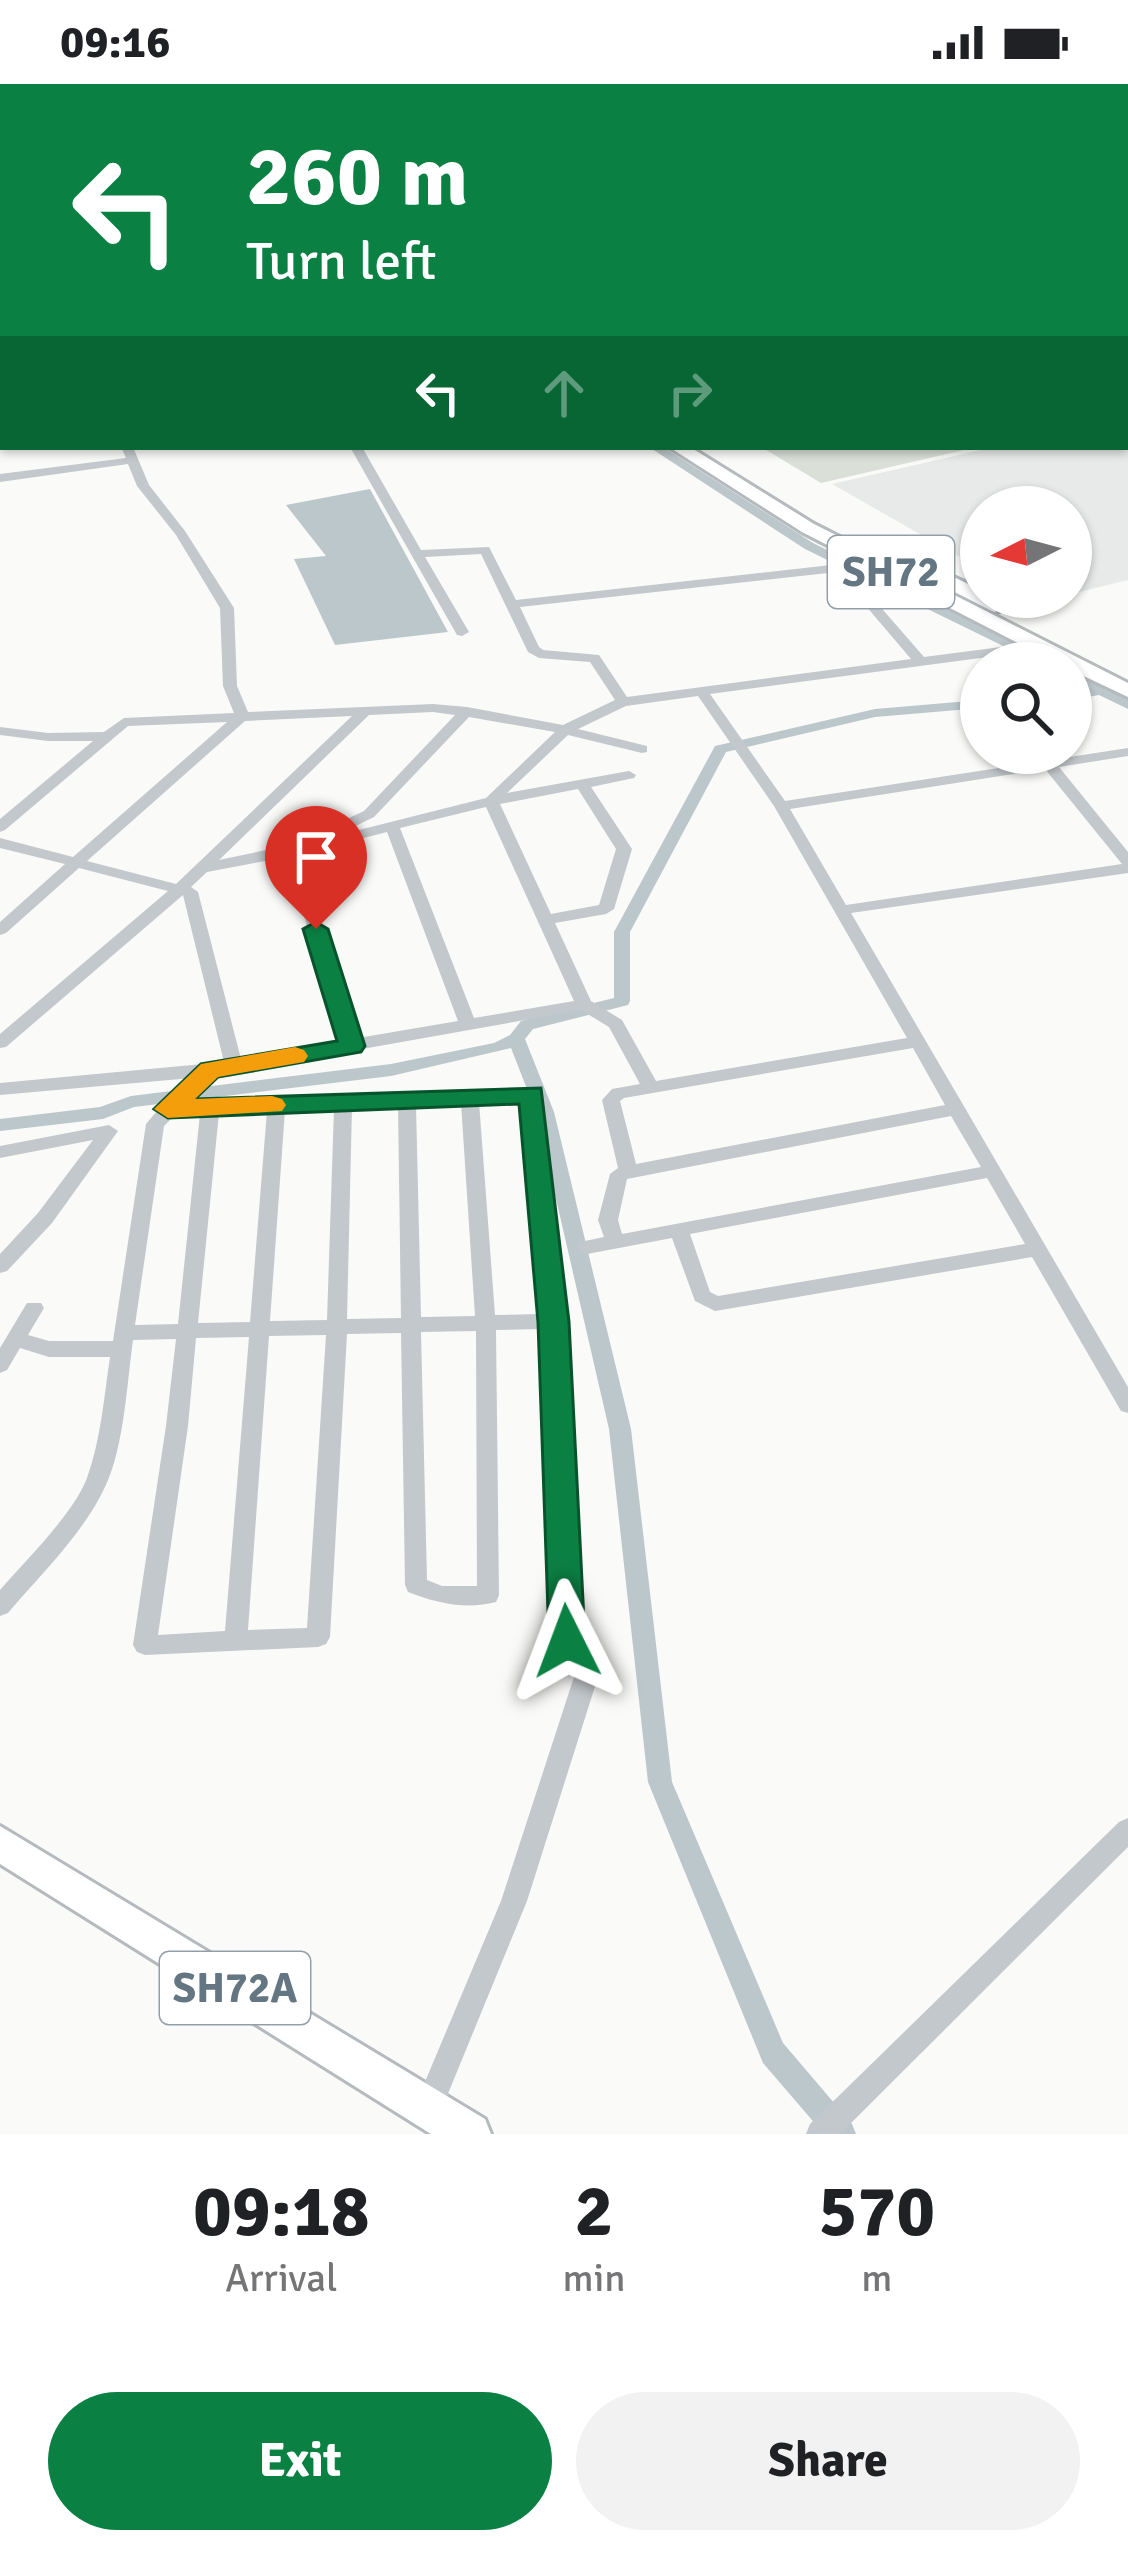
<!DOCTYPE html>
<style>
:root{--surface:#fff;--page:#f2f2f2;--text:#202124;--muted:#757577;--accent:#0b8043}
body{margin:0;font-family:Signika,sans-serif;background:var(--page);color:var(--text);height:100vh;display:flex;flex-direction:column;font-size:45px;white-space:nowrap}
*{box-sizing:border-box;margin:0}
p{font-size:39px;color:var(--muted)}
.icon{flex:none;width:66px;height:66px;fill:none;stroke:currentColor;stroke-width:2;stroke-linecap:round;stroke-linejoin:round}
.map{position:relative;height:2050px;overflow:hidden}
.details{display:flex;flex-direction:column;background:var(--surface);flex:1}
.details>*{flex:none}
.hud{position:absolute;left:0px;top:0px;width:1128px;height:366px;box-shadow:0 3px 9px #0004;background:#0b8043;color:#fff;overflow:hidden}
.needle{width:78px;rotate:264deg}
.controls{position:absolute;left:960px;top:402px;display:grid;gap:24px}
.controls a{display:grid;place-items:center;width:132px;height:132px;border-radius:50%;background:var(--surface);box-shadow:0 3px 9px #0004;font-size:60px}
.pin{position:absolute;display:grid;place-items:center;width:102px;height:102px;color:#fff;margin:-123px -51px;border-radius:50% 50% 50% 0;rotate:-45deg;box-shadow:0 0 12px #0007}
.pin .icon{rotate:45deg}
.me{position:absolute;width:132px;margin:-66px;rotate:357deg;stroke-linejoin:round;filter:drop-shadow(0 0 9px #0008)}
.turn{display:flex;align-items:center;gap:42px;height:252px;padding:0 48px;font-size:54px}
.turn .icon{width:156px;height:156px;stroke-width:2.5}
.turn b{display:block;font-size:84px;line-height:102px}
.lanes{display:flex;align-items:center;height:114px;padding:0 48px;background:#0003;justify-content:center;gap:60px;direction:ltr}
.lanes .off{opacity:.35}
.eta{display:flex;justify-content:space-evenly;align-items:center;height:204px;text-align:center}
.eta b{font-size:72px;font-weight:700;line-height:84px}
.primary-button{display:flex;gap:24px;margin-top:auto;padding:24px 48px}
.primary-button a{flex:1;height:138px;border-radius:72px;background:var(--accent);color:#fff;font-size:48px;font-weight:700;line-height:138px;text-align:center}
.primary-button a+a{background:var(--page);color:var(--text)}
.status{display:flex;justify-content:space-between;align-items:center;height:84px;padding:0 60px;background:var(--surface);direction:ltr}
.status svg{height:33px;fill:currentColor}
.map>svg:first-child{display:block}
</style>
<div class="status"><b>09:16</b><svg viewBox="0 0 49 12"><path d="M0 12V9h3v3zM5 12V6h3v6zM10 12V3h3v9zM15 12V0h3v12zM26 1h20v11H26zM47 4h2v5h-2z"/></svg></div>
<div class="map">
<svg width="1128" height="2050" viewBox="0 0 1128 2050">
<rect width="100%" height="100%" fill="#fafaf8"/>
<polygon fill="#e8e9e9" points="1128,332 1128,496 1071,510 1071,423 981,423 981,485 832,400 994,363 1125,363"/>
<polygon fill="#dadfd7" points="761,363 977,363 821,399"/>
<polygon fill="#bbc7cb" points="370,405 448,548 335,561 294,475 326,472 286,421"/>
<g fill="none" stroke-linecap="round" stroke-linejoin="round">
<g fill="#bbc7cb" fill-rule="evenodd">
<polygon points="649,363 663,363 813,459 1056,579 1038,579 805,465"/>
<polygon points="1071,587 1103,602 1128,598 1128,606 1115,608 1128,615 1128,625 1099,611 1071,616 1071,608 1087,605 1071,596"/>
<polygon points="981,616 981,624 875,633 726,668 630,848 630,917 628,921 533,945 525,955 554,1028 631,1345 672,1698 783,1959 852,2040 856,2050 824,2050 763,1979 648,1698 609,1345 536,1028 511,964 391,992 134,1023 103,1035 0,1047 0,1035 100,1023 131,1012 391,980 494,959 510,951 521,937 614,914 614,848 715,662 875,625"/>
</g>
<g stroke="#b5babe" stroke-width="6">
<g id="primary">
<polygon points="10,0 24,0 26,3 12,3"/>
<rect x="0" y="103" width="3" height="8"/>
<polygon points="669,363 690,363 814,440 1128,599 1128,613 1071,586 1071,579 1057,579 802,448"/>
<polygon points="922,478 981,506 981,513 994,513 1011,524 994,528 915,488 913,484"/>
<polygon points="0,1742 485,2035 491,2050 431,2050 0,1780"/>
</g>
</g>
<g fill="#c3c8cc" fill-rule="evenodd">
<polygon points="407,0 415,0 416,3 408,3"/>
<polygon points="491,0 499,0 498,3 490,3"/>
<polygon points="525,0 533,0 534,3 526,3"/>
<polygon points="575,0 583,0 584,3 576,3"/>
<polygon points="700,0 708,0 710,3 702,3"/>
<polygon points="750,0 758,0 759,3 751,3"/>
<rect x="0" y="37" width="3" height="5"/>
<polygon points="0,248 3,249 3,255 0,254"/>
<path d="M121,363H133L149,401L185,447L234,524L237,602L248,628L433,620L467,623L563,641L615,616L590,578L539,574L528,568L481,470L425,473L469,548L462,552L457,551L350,363H362L421,466L489,463L516,516L840,480L844,481L924,573L1040,558L1047,562L1040,566L710,610L785,717L1128,664V672L1059,683L1128,768V789L851,829L1128,1303V1329L1121,1327L1032,1173L715,1227L695,1217L672,1154L587,1170L580,1168L577,1163L580,1158L604,1153L598,1136L610,1090L618,1084L602,1016L612,1005L640,1000L609,943L581,926L216,991L188,1018L532,1004L541,1010L563,1237L579,1556L598,1593L527,1817L438,2034L428,2038L418,2034L414,2024L501,1817L574,1593L555,1557L543,1245L496,1246L499,1511L496,1518C466,1526 436,1519 408,1508L405,1501L401,1249L347,1250L330,1553L326,1560L318,1563L145,1571L137,1568L133,1561L166,1342L176,1255L133,1256C127,1299 124,1364 105,1403C83,1450 41,1490 8,1529L0,1532V1506C26,1476 74,1429 87,1394C101,1355 104,1313 110,1273H49L20,1264L7,1286L0,1289V1264L27,1219H41L44,1224L28,1251L49,1257H113L146,1040L162,1021L192,994L0,1011V999L224,978L183,811L6,963L0,964V950L168,807L79,784L6,849L0,851V838L65,780L0,764V754L73,773L227,638L128,642L5,746L0,748V735L93,657H48L0,651V643L48,649L104,648L124,634L234,629L223,602L220,524L176,451L137,402L128,380L0,398V390L126,374ZM837,488L911,575L627,613L599,571L543,566L539,563L520,523ZM698,612L774,722L907,954L656,997L622,936L591,917L555,839L606,830L614,825L632,765L591,703L634,694L636,691L629,687L507,709L568,651L642,669L647,668V662L578,645L626,622ZM433,628L455,631L364,727L323,746L320,749L328,753L219,776L369,631ZM352,632L176,800L87,777L245,637ZM469,633L555,648L486,714L335,752L374,733ZM1045,685L1122,780L846,821L790,725ZM578,705L616,765L599,821L551,830L500,720ZM486,723L574,917L474,934L400,744ZM387,748L458,937L358,954L301,770ZM286,773L342,957L241,975L198,808L191,803L207,788ZM913,964L945,1021L636,1080L620,1017L624,1014ZM524,1016L542,1230L495,1231L479,1018ZM461,1019L475,1232L421,1233L416,1021ZM398,1021L401,1234L347,1235L352,1023ZM334,1024L327,1236L270,1237L285,1026ZM267,1027L250,1238L198,1239L219,1029ZM200,1030L178,1240L135,1241L164,1042L175,1031ZM951,1032L981,1083L622,1150L618,1136L627,1095ZM987,1094L1025,1160L718,1212L710,1208L690,1150ZM476,1247L477,1502H442L427,1496L421,1248ZM326,1251L307,1544L248,1546L269,1252ZM249,1253L225,1547L158,1551L188,1342L196,1254Z"/>
<polygon points="109,1041 118,1047 52,1139 7,1187 0,1189 0,1170 38,1129 93,1056 0,1074 0,1062"/>
<polygon points="1128,1734 1128,1763 840,2050 806,2050 810,2040 1119,1738"/>
</g>
<use href="#primary" fill="#fff" fill-rule="evenodd"/>
</g>
<polygon fill="#0b8043" stroke="#07532c" stroke-width="3" points="316,838 328,845 365,962 361,968 218,993 195,1015 541,1004 569,1238 585,1557 579,1568 567,1572 555,1568 549,1557 538,1238 519,1020 168,1034 154,1025 201,980 337,957 303,845"/>
<polygon fill="#f59e0b" points="295,963 304,966 308,972 304,978 218,993 195,1015 272,1012 282,1015 286,1021 282,1027 168,1034 154,1025 201,980"/>
<g text-anchor="middle" dominant-baseline="central" stroke-width="12" stroke-linejoin="round" paint-order="stroke">
<g fill="#fff" stroke="#939fa8" stroke-width="3">
<rect x="828" y="452" width="126" height="72" rx="9"/>
<rect x="160" y="1868" width="150" height="72" rx="9"/>
</g>
<g font-size="42" font-weight="bold" fill="#657683">
<text x="891" y="488">SH72</text>
<text x="235" y="1904">SH72A</text>
</g>
</g>
</svg>
<div class="controls">
<a><svg class="needle" viewBox="-14 -14 28 28"><path d="M0-13l5 13h-10z" fill="#e53935"/><path d="M0 13l5-13h-10z" fill="#757577"/></svg></a>
<a><svg class="icon" aria-label="search" viewBox="0 0 24 24"><circle cx="10" cy="10" r="6"/><path d="M15 15l6 6"/></svg></a>
</div>
<div class="pin" style="left:316px;top:845px;background:#d93025"><svg class="icon" aria-label="arrive" viewBox="0 0 24 24"><path d="M6 21V4h12l-3 4 3 4H6"/></svg></div>
<svg class="me" style="left:567px;top:1557px" viewBox="-20 -20 40 40"><path d="M0-17L14 15 0 8-14 15z" fill="#0b8043" stroke="#fff" stroke-width="4"/></svg>
<div class="hud">
<div class="turn"><svg class="icon" aria-label="left" viewBox="0 0 24 24"><path d="M17 20v-9H6M10 6l-5 5 5 5"/></svg><div><b>260 m</b>Turn left</div></div>
<div class="lanes"><svg class="icon" aria-label="left" viewBox="0 0 24 24"><path d="M17 20v-9H6M10 6l-5 5 5 5"/></svg><svg class="icon off" aria-label="ahead" viewBox="0 0 24 24"><path d="M12 20V5M6 11l6-6 6 6"/></svg><svg class="icon off" aria-label="right" viewBox="0 0 24 24"><path d="M7 20v-9h11M14 6l5 5-5 5"/></svg></div>
</div>
</div>
<section class="details">
<div class="eta">
<div><b>09:18</b><p>Arrival</p></div>
<div><b>2</b><p>min</p></div>
<div><b>570</b><p>m</p></div>
</div>
<div class="primary-button"><a>Exit</a><a>Share</a></div>
</section>
